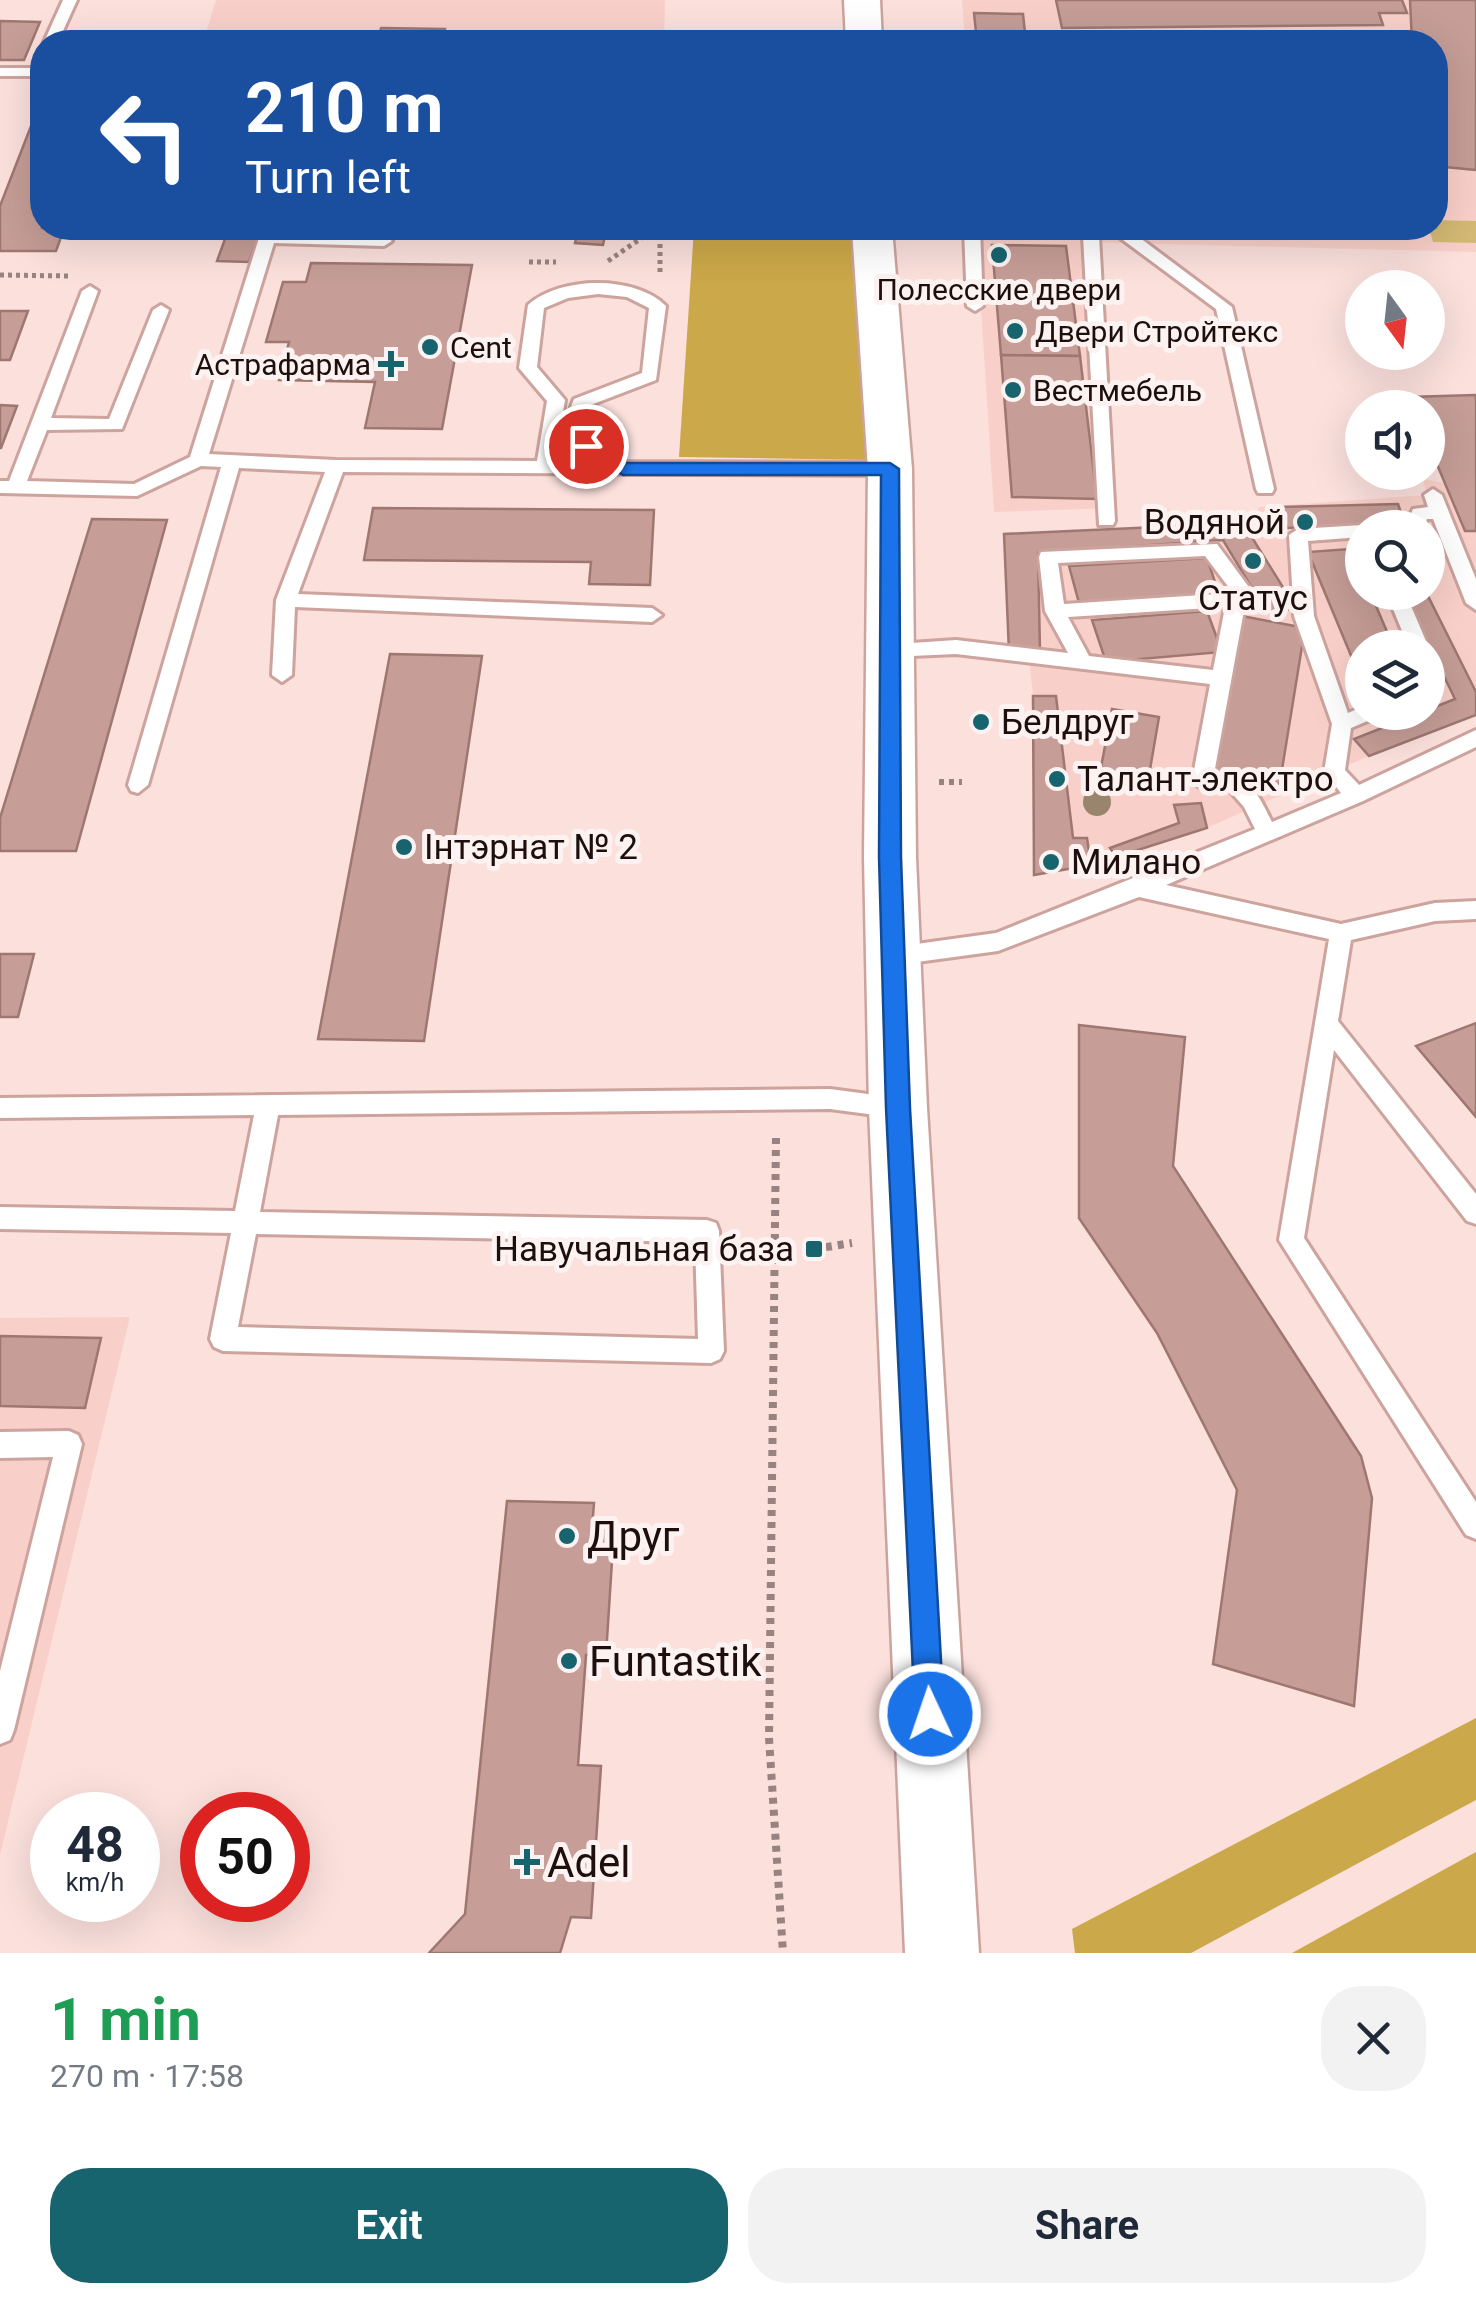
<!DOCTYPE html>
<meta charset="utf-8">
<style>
:root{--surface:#fff;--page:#f2f2f3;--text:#1f2937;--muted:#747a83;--accent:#18646e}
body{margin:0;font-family:Roboto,sans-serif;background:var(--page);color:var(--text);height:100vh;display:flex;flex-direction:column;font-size:38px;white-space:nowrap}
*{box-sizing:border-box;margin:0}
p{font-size:32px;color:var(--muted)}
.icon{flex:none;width:55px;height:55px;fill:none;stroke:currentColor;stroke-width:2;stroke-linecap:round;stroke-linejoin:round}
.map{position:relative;height:1953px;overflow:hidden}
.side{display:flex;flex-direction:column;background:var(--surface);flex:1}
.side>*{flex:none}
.guide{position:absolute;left:30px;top:30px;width:1418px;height:210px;border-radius:40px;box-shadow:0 10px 40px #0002;background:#1a4fa0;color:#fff;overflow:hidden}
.needle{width:65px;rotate:165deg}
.fabs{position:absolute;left:1345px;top:270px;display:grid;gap:20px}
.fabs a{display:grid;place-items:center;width:100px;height:100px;border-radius:50%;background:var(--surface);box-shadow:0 10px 40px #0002;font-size:50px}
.speed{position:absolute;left:30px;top:1792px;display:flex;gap:20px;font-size:50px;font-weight:700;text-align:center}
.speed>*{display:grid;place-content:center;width:130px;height:130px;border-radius:50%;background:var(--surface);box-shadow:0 10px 40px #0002;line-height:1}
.speed small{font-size:25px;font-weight:400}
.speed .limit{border:15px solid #d22;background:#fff;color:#111}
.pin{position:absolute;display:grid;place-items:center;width:85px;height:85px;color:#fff;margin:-42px;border:5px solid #fff;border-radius:50%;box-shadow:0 2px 10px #0007}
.me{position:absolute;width:110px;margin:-55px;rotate:357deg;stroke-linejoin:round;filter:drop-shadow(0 0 8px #0008)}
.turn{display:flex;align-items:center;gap:35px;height:210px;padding:0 50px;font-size:45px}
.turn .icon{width:130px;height:130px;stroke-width:2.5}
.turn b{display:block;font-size:70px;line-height:85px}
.round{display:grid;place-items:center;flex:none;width:105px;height:105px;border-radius:40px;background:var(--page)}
.head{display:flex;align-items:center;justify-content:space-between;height:170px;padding:0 50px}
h1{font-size:60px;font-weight:700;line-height:75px;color:#1e9e55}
.action{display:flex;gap:20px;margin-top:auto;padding:20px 50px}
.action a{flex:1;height:115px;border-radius:40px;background:var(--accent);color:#fff;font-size:40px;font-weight:700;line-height:115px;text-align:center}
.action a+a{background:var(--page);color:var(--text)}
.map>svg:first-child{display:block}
</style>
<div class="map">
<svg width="1476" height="1953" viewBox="0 0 1476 1953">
<rect width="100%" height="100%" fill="#fbe0dc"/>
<g fill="#f9d0c9" fill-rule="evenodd">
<polygon points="216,0 665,0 664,42 203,42"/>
<polygon points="962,0 1476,0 1476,252 1082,242 1114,508 994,512 976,228 1435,228 1435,42 965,42"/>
<path d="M1423,479L1444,483L1465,531H1476V715L1369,756L1207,828L1091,865L1034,875L1033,696L1029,657L1009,652L1004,534L1243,523L1260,507L1427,495ZM1362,528H1428V592H1362ZM1362,648H1428V712H1362Z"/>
<polygon points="130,1317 0,1855 0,1318"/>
</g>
<polygon fill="#d4b974" points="1435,220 1476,221 1476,243 1433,242 1429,228 1435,228"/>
<g fill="#cba849">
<polygon points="694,228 863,228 869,460 679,457"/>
<polygon points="1476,1718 1476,1800 1191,1953 1075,1953 1072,1929"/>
<polygon points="1476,1852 1476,1953 1292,1953"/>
</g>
<g fill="#c69d97" stroke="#9e7771" stroke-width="2.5">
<polygon points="1056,0 1402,0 1407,13 1379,13 1383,25 1062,28"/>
<polygon points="1410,0 1476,0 1476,170 1435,166 1435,42 1412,42"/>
<polygon points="974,13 1023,14 1026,42 977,42"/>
<polygon points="0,21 40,22 24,60 0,60"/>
<polygon points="381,28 445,29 442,42 378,42"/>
<polygon points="38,108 42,108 42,228 81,228 64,229 56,251 0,251 0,206"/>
<polygon points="229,228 261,228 249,262 217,261"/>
<polygon points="578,230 606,231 603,245 575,243"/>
<polygon points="992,245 1066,246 1080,356 1001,355"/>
<polygon points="311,263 472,265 442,429 365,428 375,382 279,380 289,342 266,342 283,282 306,282"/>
<polygon points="0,311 28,311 10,360 0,360"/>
<polygon points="1001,355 1080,356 1097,499 1012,497"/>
<polygon points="1476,395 1476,531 1465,531 1428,443 1428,408 1413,408 1409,397"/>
<polygon points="0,405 17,406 1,448 0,448"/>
<polygon points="1398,504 1405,524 1287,528 1281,507"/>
<polygon points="373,508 654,510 650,585 589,584 591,562 364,560"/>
<polygon points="92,519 167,520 76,851 0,851 0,818"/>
<polygon points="1243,523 1296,608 1267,613 1223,540 1038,553 1040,651 1009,652 1004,534"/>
<polygon points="1350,549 1362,576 1362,592 1370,592 1394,648 1362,648 1362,682 1308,552"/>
<polygon points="1207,558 1219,594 1079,603 1069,566"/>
<polygon points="1403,592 1426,592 1476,692 1476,715 1369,756 1354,739 1455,699"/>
<polygon points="1207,611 1222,652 1106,662 1092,620"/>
<polygon points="1242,616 1305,628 1279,788 1212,774"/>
<polygon points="390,654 482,656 424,1041 318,1039"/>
<polygon points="1033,696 1056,696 1073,838 1087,838 1091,865 1034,875"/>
<polygon points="1112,709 1159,717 1147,787 1099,778"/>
<polygon points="1201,803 1207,828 1116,857 1110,848 1179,823 1174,805"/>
<polygon points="0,954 34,954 18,1017 0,1017"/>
<polygon points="1476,1023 1476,1117 1416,1046"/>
<polygon points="1079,1025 1185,1037 1173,1166 1361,1456 1372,1498 1354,1706 1213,1664 1237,1490 1157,1333 1079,1218"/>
<polygon points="0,1336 101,1338 85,1408 0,1406"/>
<polygon points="507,1501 594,1503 592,1529 614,1530 606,1655 586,1655 578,1765 601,1766 591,1918 571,1917 560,1953 429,1953 465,1914"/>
</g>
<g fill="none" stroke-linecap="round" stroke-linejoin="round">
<g stroke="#cda39d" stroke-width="6">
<g id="service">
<polygon points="63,0 77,0 58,42 44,42"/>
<polygon points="42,59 42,76 0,76 0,68 33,68"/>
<polygon points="964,228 1166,228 1158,236 1140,238 1232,307 1274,489 1272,493 1258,493 1256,489 1216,309 1119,237 1099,236 1115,521 1113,525 1099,525 1083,236 988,233 980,228 983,306 975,311 967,306"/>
<path d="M267,233L384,236L392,241L384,246L274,243L209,454L336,460L537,461L547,401L519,368L528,305C560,276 635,275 666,306L656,380L588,406V436L624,462L890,463L899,469L890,475L343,472L298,594L652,608L662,615L652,622L295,607L292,675L282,682L272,675L276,600L325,472L239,468L148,785L138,793L131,791L128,785L221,467L201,466L137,496L0,493V481H9L82,291L90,286L98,291L51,418L109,419L153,310L161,305L169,310L122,429L47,430L27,481L134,484L190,457L259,238ZM598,294L627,297L649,308L642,373L574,399C562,426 572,446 596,461H555L565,400L537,367L544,308L568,298Z"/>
<polygon points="1433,489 1442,495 1476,579 1476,610 1466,603 1433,519 1427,519 1424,528 1405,528 1413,509 1428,507 1424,495"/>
<path d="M1362,525L1369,528H1362V537L1308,541L1314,616L1348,713L1362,707V712H1380L1377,717L1351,728L1345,770L1359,785L1476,730V747L1363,801L1166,885L1341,924L1435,903L1476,901V919L1435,921L1351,940L1338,1021L1476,1194V1224L1467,1221L1334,1050L1304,1238L1476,1502V1539L1466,1535L1279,1240L1329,939L1139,897L998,951L895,965L887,962L884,956L887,950L895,947L996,933L1255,829L1244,807L1230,791L1202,789L1192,781L1210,684L956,654L889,657L882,655L879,650L882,645L956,640L1068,653L1045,611L1039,557L1041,552L1217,544L1257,598L1245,605L1214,774C1251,777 1256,790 1272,822L1341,793L1324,772L1332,724L1294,616L1289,535L1298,529ZM1205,556L1233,593L1064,604L1058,563ZM1225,607L1213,670L1089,656L1068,617Z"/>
<polygon points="1386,592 1405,592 1429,648 1428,650 1428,648 1409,648"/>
<polygon points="1428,668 1438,675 1438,689 1428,696"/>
<path d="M830,1089L898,1098L906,1101L910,1108L906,1115L898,1118L830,1109L278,1115L260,1212L707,1220L716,1223L719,1231L724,1351L720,1359L711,1363L223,1351L214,1347L210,1339L231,1233L0,1229V1207L235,1211L254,1115L0,1118V1098ZM256,1234L695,1242L698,1339L238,1327Z"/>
<polygon points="69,1431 78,1435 82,1444 14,1730 10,1740 0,1744 0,1671 53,1457 0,1458 0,1432"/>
</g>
</g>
<g stroke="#cda39d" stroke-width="5">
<g id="secondary">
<polygon points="844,0 880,0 882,42 846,42"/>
<polygon points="852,228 892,228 912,469 916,857 927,1108 979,1953 905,1953 869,1108 864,857 868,469"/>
</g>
</g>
<g stroke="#998380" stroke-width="5" stroke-dasharray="4 4" stroke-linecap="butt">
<polyline points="660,228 660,276"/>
<polyline points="608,261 656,228"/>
<polyline points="529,262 556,262"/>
<polyline points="0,275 69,276"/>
</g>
<polyline stroke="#998380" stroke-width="6" stroke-dasharray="5 5" stroke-linecap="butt" points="939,782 962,782"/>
<g stroke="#998380" stroke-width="8" stroke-dasharray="6 6" stroke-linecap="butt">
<polyline points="776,1138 769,1738 783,1953"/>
<polyline points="814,1249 852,1243"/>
</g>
<use href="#service" fill="#fff" fill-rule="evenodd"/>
<use href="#secondary" fill="#fff" fill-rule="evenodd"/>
</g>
<circle fill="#99856d" cx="1097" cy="802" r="14"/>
<polygon fill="#1a73e8" stroke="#114b97" stroke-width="2.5" points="586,440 627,463 890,463 899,469 901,857 910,1108 944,1714 940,1724 930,1728 920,1724 915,1714 886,1108 879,857 881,475 623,475 580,450 577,446"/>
<g fill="#18646e" stroke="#fbf2f1" stroke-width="4">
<circle cx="999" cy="255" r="10"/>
<circle cx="1015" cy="331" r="10"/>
<circle cx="430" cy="347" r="10"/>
<path d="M386 349h10v10h10v10h-10v10h-10v-10h-10v-10h10z"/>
<circle cx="1013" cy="390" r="10"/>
<circle cx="1305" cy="522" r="10"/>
<circle cx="1253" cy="561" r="10"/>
<circle cx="981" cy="722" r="10"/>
<circle cx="1057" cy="779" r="10"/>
<circle cx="404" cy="847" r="10"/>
<circle cx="1051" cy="862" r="10"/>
<rect x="804" y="1239" width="20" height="20" rx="5"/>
<circle cx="567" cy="1536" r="10"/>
<circle cx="569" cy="1661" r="10"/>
<path d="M522 1847h10v10h10v10h-10v10h-10v-10h-10v-10h10z"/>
</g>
<g text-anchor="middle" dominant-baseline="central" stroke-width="10" stroke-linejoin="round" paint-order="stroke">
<g font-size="30" fill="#1e0f0d" stroke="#fbf2f1" text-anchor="start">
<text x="999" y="289" text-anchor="middle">Полесские двери</text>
<text x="1035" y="331">Двери Стройтекс</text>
<text x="450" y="347">Cent</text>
<text x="371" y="364" text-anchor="end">Астрафарма</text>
<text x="1033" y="390">Вестмебель</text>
</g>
<g font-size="35" fill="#1e0f0d" stroke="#fbf2f1" text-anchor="start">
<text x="1285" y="522" text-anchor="end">Водяной</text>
<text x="1253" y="598" text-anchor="middle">Статус</text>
<text x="1001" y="722">Белдруг</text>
<text x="1077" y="779">Талант-электро</text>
<text x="424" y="847">Інтэрнат № 2</text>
<text x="1071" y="862">Милано</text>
<text x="794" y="1249" text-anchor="end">Навучальная база</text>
</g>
<g font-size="42" fill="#1e0f0d" stroke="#fbf2f1" text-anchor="start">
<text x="587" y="1536">Друг</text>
<text x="589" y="1661">Funtastik</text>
<text x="547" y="1862">Adel</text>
</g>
</g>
</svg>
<div class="fabs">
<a><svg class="needle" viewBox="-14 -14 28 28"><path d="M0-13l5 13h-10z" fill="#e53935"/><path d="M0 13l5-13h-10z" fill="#747a83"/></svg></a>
<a><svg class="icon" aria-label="sound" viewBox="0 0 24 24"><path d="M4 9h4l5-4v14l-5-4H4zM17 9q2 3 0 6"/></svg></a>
<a><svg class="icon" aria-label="search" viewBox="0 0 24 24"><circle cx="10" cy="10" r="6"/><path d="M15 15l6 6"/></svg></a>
<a><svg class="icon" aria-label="layers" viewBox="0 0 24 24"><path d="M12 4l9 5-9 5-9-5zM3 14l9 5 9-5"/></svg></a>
</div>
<div class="speed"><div>48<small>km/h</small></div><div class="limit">50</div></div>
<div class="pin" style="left:586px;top:446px;background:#d93025"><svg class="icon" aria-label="arrive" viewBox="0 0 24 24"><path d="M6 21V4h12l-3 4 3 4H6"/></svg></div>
<svg class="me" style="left:930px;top:1714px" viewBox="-20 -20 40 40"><circle r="17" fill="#1a73e8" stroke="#fff" stroke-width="3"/><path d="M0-11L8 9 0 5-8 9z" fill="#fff"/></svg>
<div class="guide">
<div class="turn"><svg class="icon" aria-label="left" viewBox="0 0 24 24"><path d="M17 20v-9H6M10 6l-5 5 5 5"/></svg><div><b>210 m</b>Turn left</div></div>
</div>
</div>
<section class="side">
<div class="head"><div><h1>1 min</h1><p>270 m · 17:58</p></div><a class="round"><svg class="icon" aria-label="close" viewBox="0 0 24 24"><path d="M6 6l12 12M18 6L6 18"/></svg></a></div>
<div class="action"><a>Exit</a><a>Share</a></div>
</section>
